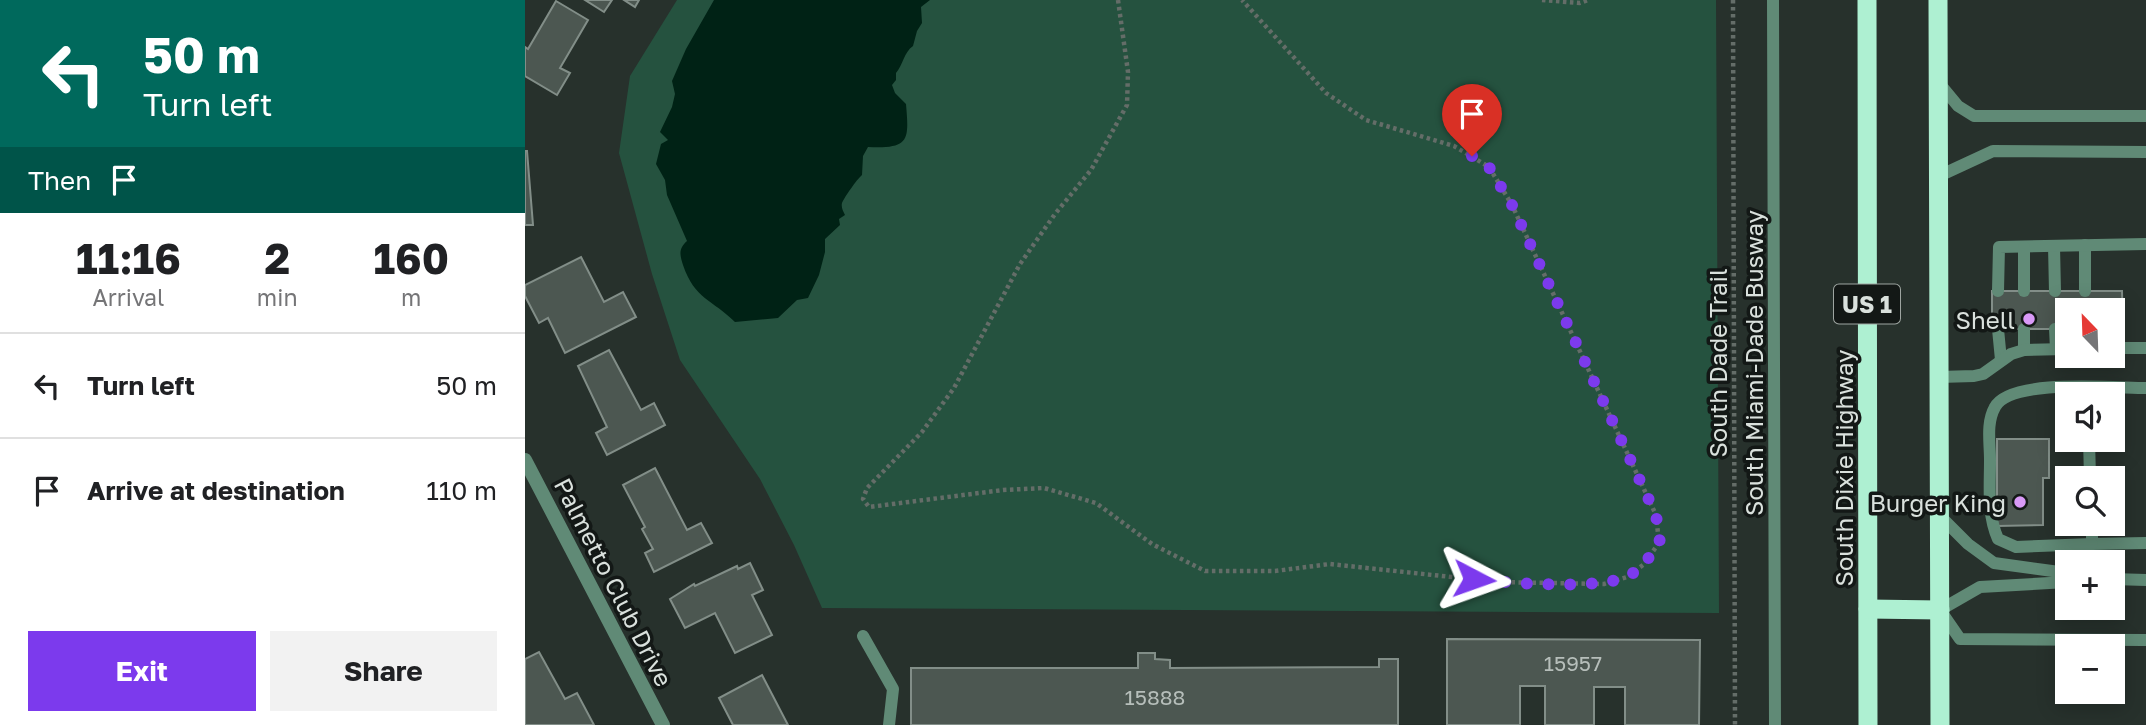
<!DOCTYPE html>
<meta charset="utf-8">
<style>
:root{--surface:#fff;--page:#f2f2f2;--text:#202124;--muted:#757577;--line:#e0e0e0;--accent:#7c3aed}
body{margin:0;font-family:"Golos Text",sans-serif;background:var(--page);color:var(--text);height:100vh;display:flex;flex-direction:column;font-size:26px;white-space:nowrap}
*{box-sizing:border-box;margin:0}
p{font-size:23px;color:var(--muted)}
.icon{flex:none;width:38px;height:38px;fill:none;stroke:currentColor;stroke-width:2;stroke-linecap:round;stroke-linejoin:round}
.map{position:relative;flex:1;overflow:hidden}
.details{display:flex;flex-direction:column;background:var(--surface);width:525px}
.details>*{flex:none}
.guide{background:#00695c;color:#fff;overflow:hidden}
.needle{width:46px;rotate:337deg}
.tools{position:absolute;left:1530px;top:298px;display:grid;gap:14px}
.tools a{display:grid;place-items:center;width:70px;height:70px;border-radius:0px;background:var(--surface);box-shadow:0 4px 18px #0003;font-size:35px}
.pin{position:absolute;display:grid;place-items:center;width:60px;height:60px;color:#fff;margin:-72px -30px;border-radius:50% 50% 50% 0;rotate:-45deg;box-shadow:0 0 7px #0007}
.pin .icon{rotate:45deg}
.me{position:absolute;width:77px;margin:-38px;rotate:94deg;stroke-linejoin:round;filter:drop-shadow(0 0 5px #0008)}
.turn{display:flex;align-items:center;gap:24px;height:147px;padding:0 28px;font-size:32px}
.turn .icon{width:91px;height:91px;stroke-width:2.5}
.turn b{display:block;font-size:49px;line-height:60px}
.then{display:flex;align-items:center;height:66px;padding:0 28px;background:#0003;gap:14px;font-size:26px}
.eta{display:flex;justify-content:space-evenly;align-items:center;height:119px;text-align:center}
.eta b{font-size:42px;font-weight:700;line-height:49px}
.button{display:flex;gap:14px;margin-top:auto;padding:14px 28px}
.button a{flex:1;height:80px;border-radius:0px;background:var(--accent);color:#fff;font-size:28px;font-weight:700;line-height:80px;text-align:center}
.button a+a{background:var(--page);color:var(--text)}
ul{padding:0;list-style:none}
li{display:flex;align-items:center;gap:21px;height:105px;padding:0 28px;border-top:2px solid var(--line)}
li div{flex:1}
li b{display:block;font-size:26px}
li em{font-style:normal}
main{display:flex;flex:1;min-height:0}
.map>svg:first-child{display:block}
</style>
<main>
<section class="details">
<div class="guide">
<div class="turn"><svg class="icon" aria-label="left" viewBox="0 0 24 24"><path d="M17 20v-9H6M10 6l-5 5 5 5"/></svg><div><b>50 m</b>Turn left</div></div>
<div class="then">Then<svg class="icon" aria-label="arrive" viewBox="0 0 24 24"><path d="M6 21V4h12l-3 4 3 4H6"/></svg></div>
</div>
<div class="eta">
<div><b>11:16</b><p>Arrival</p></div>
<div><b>2</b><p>min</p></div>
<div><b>160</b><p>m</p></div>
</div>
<ul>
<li><svg class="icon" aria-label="left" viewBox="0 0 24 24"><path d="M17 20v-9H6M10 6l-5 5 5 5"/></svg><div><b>Turn left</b></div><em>50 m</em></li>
<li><svg class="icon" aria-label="arrive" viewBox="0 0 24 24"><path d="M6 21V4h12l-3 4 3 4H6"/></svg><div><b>Arrive at destination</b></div><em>110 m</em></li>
</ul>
<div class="button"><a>Exit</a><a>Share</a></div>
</section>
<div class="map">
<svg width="1621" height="725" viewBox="0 0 1621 725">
<rect width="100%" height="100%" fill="#27312c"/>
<polygon fill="#25523f" points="152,0 1191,0 1194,613 297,608 269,545 235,479 155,360 127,274 94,153 105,76"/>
<path fill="#002215" d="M189,0H405L396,7L397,23L392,31L388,46C379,52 378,65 371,73V80L367,85L370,93L381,104C384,140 385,149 343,147L338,156L337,175C332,179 319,198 317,203C316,207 318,211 320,215L314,219L315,225L300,239V252L294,275L283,298L272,300L253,318L210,322C187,299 170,300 158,265C155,255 153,249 162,241L142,195L140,180L131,164L136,144L143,140L135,132L147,107L150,94L147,81L161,49Z"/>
<g fill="#4c5751" stroke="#828e88" stroke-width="2">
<polygon points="60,0 87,0 79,12"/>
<polygon points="99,0 114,0 110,7"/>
<polygon points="31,1 63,20 35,68 45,73 32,95 0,76 0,47 3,49"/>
<polygon points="0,151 2,151 8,225 0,225"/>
<polygon points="56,257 79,302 98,292 111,317 40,353 23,318 14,323 0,296 0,285"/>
<polygon points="1467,291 1597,291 1598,329 1587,329 1587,310 1542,310 1542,329 1467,329"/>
<polygon points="84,350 116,410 129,403 140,425 82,455 71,433 82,427 53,366"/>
<polygon points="1472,439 1524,439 1524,478 1518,478 1518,525 1472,526"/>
<polygon points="130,468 162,530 176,523 187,543 129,572 120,553 128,549 117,529 120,527 98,485"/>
<polygon points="225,563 238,590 227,595 247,635 210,653 190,613 160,628 145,599 169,584 170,586 212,566 213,569"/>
<polygon points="922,639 1175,640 1174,725 1100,725 1100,687 1069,687 1069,725 1020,725 1020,686 995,686 995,725 922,725"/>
<polygon points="14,652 40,699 52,693 69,725 0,725 0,659"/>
<polygon points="613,653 630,653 630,659 645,660 645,668 854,667 854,659 873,659 873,725 386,725 386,668 613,668"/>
<polygon points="237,675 263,725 208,725 194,698"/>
</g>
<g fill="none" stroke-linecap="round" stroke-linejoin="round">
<g stroke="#646d68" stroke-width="4.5" stroke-dasharray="3.5 3.5" stroke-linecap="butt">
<polyline points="593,0 603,72 602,105 566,170 530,214 495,264 429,388 397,432 342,488 338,499 344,507 478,490 519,488 571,503 627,544 680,571 750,571 805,564 973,582 1079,584 1102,577 1118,565 1134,543 1131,515 987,205 964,167 929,146 841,120 801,93 717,0"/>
<polyline points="1017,0 1055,3 1063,0"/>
<polyline points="1208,0 1210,725"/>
</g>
<g stroke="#608a76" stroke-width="12">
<polyline points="1248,0 1250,725"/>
<polyline points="1414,83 1433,106 1449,116 1621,116"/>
<polyline points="1414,176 1468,151 1621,152"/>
<polyline points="1560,245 1560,291"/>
<polyline points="1529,246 1530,291"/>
<polyline points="1473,291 1474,247 1621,244"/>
<polyline points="1499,291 1499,247"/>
<polyline points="1473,329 1476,360"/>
<polyline points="1499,329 1499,350"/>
<polyline points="1530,329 1531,349"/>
<polyline points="1587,348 1621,348"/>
<polyline points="1414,377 1449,376 1458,374 1486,354 1499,350 1542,349"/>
<polyline points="1564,439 1565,478"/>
<polyline points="1414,515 1443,544 1469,563 1542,573"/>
<polyline points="1567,523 1567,544 1621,543"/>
<path d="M1567,544L1491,547L1473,539C1462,514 1465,488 1465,460C1465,442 1461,423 1470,407C1485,378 1590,388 1621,388"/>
<polyline points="1587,579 1621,580"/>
<polyline points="1542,582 1455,587 1415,610 1435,639 1621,640"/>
<polyline points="338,636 368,689 364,725"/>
</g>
<polyline stroke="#608a76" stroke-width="14" points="0,460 138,725"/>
<g stroke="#aef0d2" stroke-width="19">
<polyline points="1342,0 1343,725"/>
<polyline points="1413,0 1415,725"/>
<polyline points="1343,609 1415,610"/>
</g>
</g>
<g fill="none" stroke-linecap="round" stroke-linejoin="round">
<path stroke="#7c3aed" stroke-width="12" stroke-dasharray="0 21.6" d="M947,156L964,167L987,205L1131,515L1135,543C1125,556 1116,570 1101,577C1072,590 983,583 949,579"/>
</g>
<g fill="#d99af7" stroke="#131816" stroke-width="2.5">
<circle cx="1504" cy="319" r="7"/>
<circle cx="1495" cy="502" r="7"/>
</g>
<g text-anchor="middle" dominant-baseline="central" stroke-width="7" stroke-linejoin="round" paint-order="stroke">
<g font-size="21" fill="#b6beba">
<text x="1048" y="663">15957</text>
<text x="630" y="697">15888</text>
</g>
<rect fill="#131816" stroke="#9ea5a1" stroke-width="2" x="1309" y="284.5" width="66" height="39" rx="5"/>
<g font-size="23" font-weight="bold" fill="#dae1dd">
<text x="1342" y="304">US 1</text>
</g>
<g font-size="24" fill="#dae1dd" stroke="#131816" text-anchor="end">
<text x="1490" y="319">Shell</text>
<text x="1481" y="502">Burger King</text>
</g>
<g font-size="24" fill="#dae1dd" stroke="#131816">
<text transform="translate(1192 363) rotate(-90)">South Dade Trail</text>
<text transform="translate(1228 363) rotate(-90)">South Miami-Dade Busway</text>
<text transform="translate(1318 468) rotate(-90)">South Dixie Highway</text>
<text transform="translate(89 582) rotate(63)">Palmetto Club Drive</text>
</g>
</g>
</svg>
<div class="tools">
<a><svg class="needle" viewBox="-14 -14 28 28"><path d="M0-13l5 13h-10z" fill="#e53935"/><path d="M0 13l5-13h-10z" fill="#757577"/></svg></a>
<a><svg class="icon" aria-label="sound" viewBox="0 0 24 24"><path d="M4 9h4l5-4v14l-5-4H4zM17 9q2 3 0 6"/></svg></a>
<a><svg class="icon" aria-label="search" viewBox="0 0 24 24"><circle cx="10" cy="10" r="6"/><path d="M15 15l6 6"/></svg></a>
<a>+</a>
<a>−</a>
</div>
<div class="pin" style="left:947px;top:156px;background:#d93025"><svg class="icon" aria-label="arrive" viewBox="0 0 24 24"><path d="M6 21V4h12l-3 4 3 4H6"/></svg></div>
<svg class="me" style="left:949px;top:579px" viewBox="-20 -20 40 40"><path d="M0-17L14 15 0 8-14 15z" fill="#7c3aed" stroke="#fff" stroke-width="4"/></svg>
</div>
</main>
